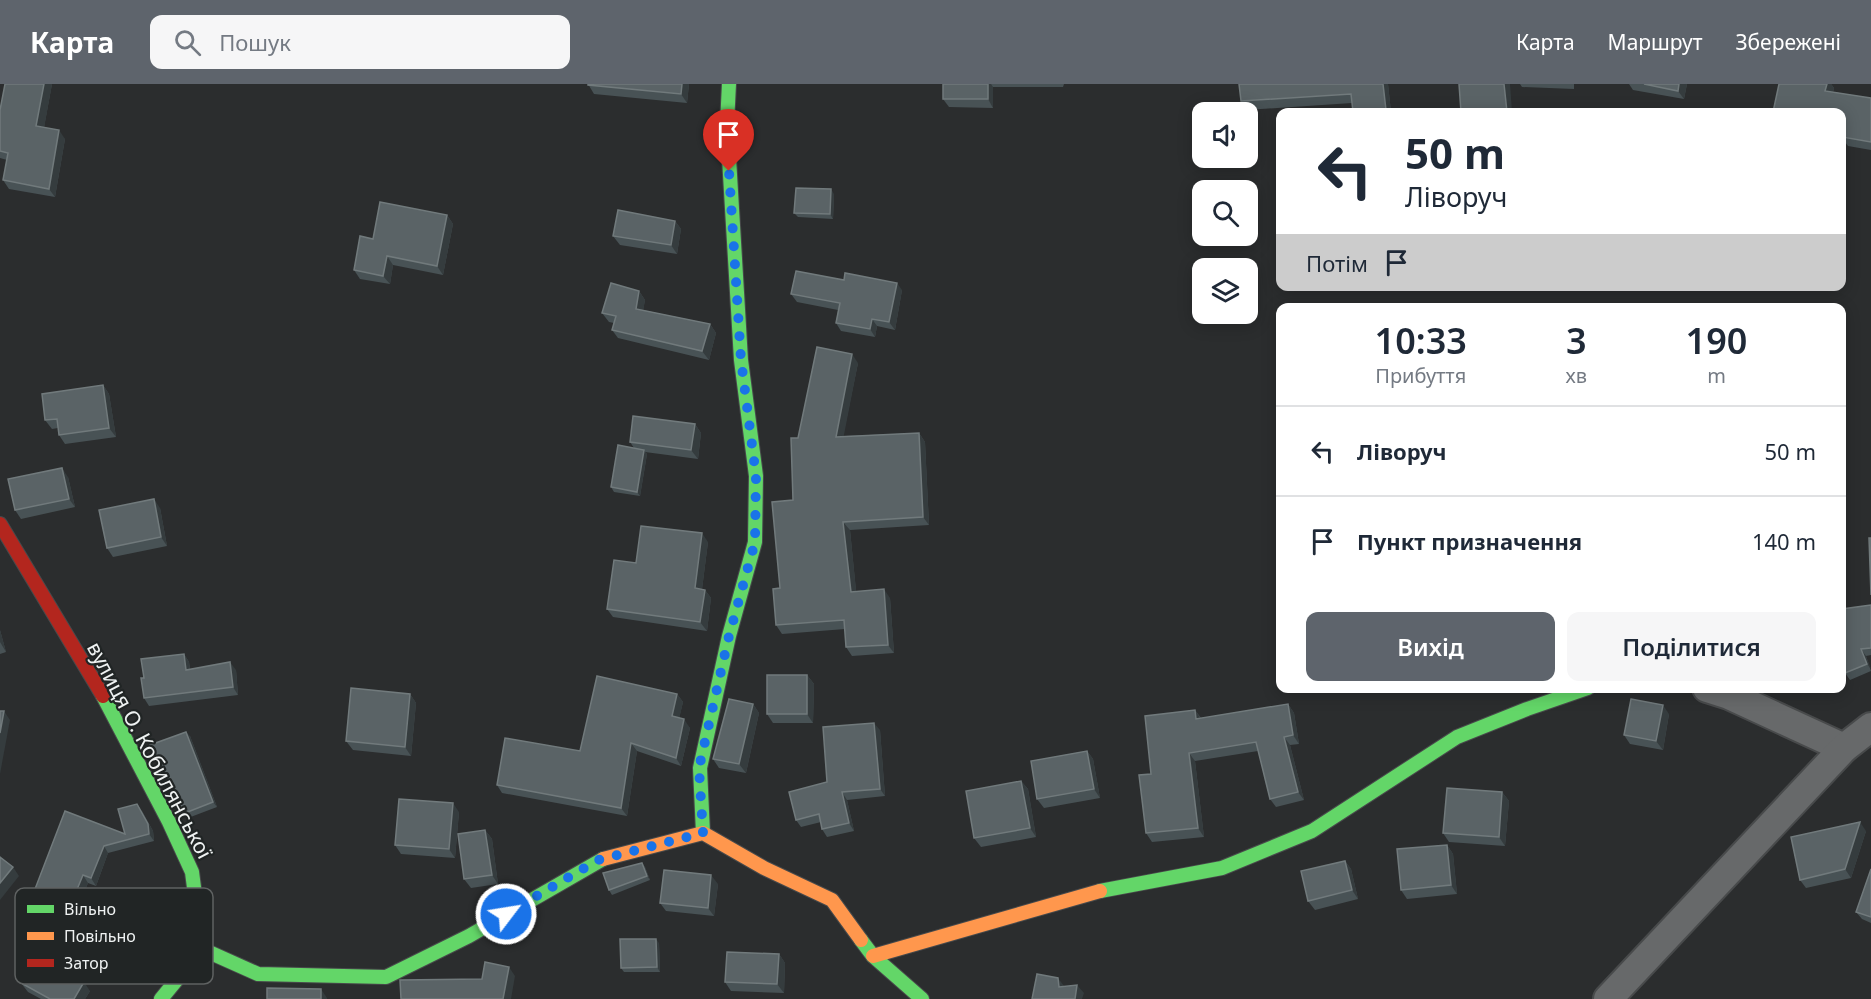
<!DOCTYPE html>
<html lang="uk">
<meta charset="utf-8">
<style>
:root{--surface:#fff;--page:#f6f6f7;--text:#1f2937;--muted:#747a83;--line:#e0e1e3;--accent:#5e646c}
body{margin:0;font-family:"Noto Sans",sans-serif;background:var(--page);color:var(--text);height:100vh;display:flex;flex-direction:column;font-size:22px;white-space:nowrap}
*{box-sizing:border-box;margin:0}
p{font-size:20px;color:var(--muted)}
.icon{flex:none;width:33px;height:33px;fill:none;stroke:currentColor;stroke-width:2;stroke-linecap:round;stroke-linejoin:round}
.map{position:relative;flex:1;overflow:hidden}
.drawer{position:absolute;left:1276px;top:219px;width:570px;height:390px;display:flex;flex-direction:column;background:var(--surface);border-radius:12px;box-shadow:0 3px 15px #0003}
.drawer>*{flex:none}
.guide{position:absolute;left:1276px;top:24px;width:570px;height:183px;border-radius:12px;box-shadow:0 3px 15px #0003;background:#fff;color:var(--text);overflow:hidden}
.tools{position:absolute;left:1192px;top:18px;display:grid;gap:12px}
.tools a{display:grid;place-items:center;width:66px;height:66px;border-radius:12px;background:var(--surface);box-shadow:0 3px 15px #0003;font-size:30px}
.pin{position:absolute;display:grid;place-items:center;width:51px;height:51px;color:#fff;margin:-62px -26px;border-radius:50% 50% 50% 0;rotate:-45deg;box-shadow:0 0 6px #0007}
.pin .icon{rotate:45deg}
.me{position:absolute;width:66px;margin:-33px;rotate:59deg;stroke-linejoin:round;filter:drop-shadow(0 0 4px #0008)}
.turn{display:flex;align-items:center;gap:21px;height:126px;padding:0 30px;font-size:27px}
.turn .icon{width:78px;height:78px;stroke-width:2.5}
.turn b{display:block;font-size:42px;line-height:51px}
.then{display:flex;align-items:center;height:57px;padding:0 30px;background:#0003;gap:12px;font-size:22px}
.eta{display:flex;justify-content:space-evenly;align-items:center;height:102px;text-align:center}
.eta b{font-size:36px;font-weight:600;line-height:42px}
.primary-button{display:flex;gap:12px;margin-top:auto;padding:12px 30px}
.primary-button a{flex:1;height:69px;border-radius:12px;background:var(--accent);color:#fff;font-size:24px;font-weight:600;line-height:69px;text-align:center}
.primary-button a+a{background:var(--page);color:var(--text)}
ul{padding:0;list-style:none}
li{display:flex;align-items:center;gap:18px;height:90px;padding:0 30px;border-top:2px solid var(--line)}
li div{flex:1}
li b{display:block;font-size:22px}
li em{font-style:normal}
header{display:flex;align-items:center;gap:36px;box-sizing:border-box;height:84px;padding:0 30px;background:var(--accent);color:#fff}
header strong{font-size:28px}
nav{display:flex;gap:33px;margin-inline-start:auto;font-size:21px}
.search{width:420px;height:54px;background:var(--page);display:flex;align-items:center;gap:15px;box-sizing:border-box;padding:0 21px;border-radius:12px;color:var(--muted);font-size:22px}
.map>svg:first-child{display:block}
</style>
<header>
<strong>Карта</strong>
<div class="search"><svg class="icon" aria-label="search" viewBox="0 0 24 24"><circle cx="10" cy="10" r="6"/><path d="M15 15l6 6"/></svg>Пошук</div>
<nav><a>Карта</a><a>Маршрут</a><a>Збережені</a></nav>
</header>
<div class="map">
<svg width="1871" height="915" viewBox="0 0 1871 915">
<rect width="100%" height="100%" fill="#2b2d2e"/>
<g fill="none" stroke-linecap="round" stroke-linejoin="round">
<g stroke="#484a4b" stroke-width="32">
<g id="street">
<polyline points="1707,604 1729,611 1844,664"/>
<polyline points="1608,915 1844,664 1871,643"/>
</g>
</g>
<g stroke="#484a4b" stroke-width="16">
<g id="fast">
<polyline points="103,612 169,738 192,788 202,865 161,915"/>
<polyline points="703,749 700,684 729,552 755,458 756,392 741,276 727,40 729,0"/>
<polyline points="1100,807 1222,784 1312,747 1457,653 1527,625 1588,604"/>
<polyline points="861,856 873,872 922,915"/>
<polyline points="202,865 258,890 386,893 469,852 603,775"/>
</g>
</g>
<g stroke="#484a4b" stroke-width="16">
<g id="slow">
<polyline points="603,775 703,749 764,784 832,816 861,856"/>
<polyline points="873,872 1100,807"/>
</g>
</g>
<g stroke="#484a4b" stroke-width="16">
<polyline id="jam" points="0,440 103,612"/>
</g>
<use href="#street" stroke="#67696a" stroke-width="28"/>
<use href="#fast" stroke="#63d668" stroke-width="14"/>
<use href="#slow" stroke="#ff974d" stroke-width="14"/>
<use href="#jam" stroke="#b3261e" stroke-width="14"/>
</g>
<g fill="#485255">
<polygon points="52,0 44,43 65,55 55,113 9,105 3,96 7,76 0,74 0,26"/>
<polygon points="588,0 689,0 687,19 594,10"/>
<polygon points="943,0 1064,0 1063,3 993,3 993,24 949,23 943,15"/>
<polygon points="1388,0 1391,28 1353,28 1352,19 1246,26 1241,17"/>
<polygon points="1520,0 1574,0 1574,5 1522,3"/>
<polygon points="1629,0 1687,0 1684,15 1633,6"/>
<polygon points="1779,0 1831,0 1834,4 1833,8 1871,14 1871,66 1848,62 1842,54 1842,28"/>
<polygon points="834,110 833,135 798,133 794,129"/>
<polygon points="447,131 453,140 443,191 393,181 390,200 360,195 354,186 373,155"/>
<polygon points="675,137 681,145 677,170 620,161 613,152"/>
<polygon points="902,206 895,246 877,242 875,253 841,247 836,239 838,226 797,218 791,210"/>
<polygon points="639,207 645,216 643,226 710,240 716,249 709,276 618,254 612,246 614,239 609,238 602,229"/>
<polygon points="858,279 843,352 919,349 925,358 929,441 850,446 856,507 890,514 894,569 852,572 846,563 845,545 782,550 776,541 793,416 798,354"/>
<polygon points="103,301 109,310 116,353 65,360 59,351 58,344 52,345 45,336"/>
<polygon points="695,340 701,349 698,375 645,368 647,370 640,412 614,408 611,403 634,364 630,358"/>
<polygon points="68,393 75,423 21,435 15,426"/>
<polygon points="160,424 167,462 113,473 107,464"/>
<polygon points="708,458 702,505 705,506 711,514 707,547 613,533 607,525 636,479"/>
<polygon points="1871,521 1871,571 1866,572 1871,587 1850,596 1845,589"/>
<polygon points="0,546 6,568 0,570"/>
<polygon points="184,570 189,578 190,585 236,586 238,611 149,622 144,614 144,594"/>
<polygon points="807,591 814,600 813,639 773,639 767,630"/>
<polygon points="410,610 416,619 411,672 353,666 346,657"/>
<polygon points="677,610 683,618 679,634 690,644 681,682 637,667 627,732 502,709 497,701 580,667"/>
<polygon points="753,620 759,629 746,689 719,684 713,675"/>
<polygon points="1288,620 1294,629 1299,660 1290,661 1304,716 1276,723 1270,715 1258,667 1195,677 1204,753 1152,758 1146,749 1151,690 1195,626 1201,634"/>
<polygon points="1669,630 1663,666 1630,660 1624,651"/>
<polygon points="880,646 885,712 847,716 854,747 827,753 822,745 821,738 801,743 796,736 827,698"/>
<polygon points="190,652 217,723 188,734 185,729"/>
<polygon points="1087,667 1093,675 1100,714 1044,724 1037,715"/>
<polygon points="1021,697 1028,705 1036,753 981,763 974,754"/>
<polygon points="1502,708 1509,717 1505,762 1449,758 1443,749"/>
<polygon points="65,727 125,750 142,727 153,747 154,757 108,769 96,802 88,799 76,827 40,812 35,805"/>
<polygon points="459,728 455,774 401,770 395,761"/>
<polygon points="485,746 492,755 498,800 471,804 464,795"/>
<polygon points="1866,747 1851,794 1806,804 1800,796"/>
<polygon points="1447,761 1453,770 1457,810 1407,815 1401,806"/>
<polygon points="1345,777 1351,785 1358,815 1315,826 1308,817"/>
<polygon points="642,779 645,783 650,796 612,811 609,806"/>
<polygon points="1871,785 1871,839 1862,835 1856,828"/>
<polygon points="718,800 714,832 666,827 660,819"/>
<polygon points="659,859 660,888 624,888 621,884"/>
<polygon points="779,870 785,879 784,909 731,907 725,898"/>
<polygon points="21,899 90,907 85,915 41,915 28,908"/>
</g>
<g fill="#353c3e">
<polygon points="44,0 52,0 43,50 36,42"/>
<polygon points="682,0 689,0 687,19 681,10"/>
<polygon points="988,0 991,0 993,3 993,24 988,15"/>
<polygon points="1383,0 1388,0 1391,28 1388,28 1386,26"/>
<polygon points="1504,0 1510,0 1512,28 1507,28"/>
<polygon points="1679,0 1687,0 1684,15 1678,7"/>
<polygon points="1827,0 1831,0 1834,4 1831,16 1825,7"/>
<polygon points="59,46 65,55 55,113 49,105"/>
<polygon points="831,105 834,110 833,135 830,130"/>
<polygon points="447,131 453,140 443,191 437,182"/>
<polygon points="675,137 681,145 677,170 671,161"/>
<polygon points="387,172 393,181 390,200 383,192"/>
<polygon points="897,199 902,206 895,246 889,238"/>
<polygon points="639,207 645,216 642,233 636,225"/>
<polygon points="872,235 877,242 875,253 870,245"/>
<polygon points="710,240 716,249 709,276 702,267"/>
<polygon points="852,270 858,279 842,361 836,353"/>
<polygon points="103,301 109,310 116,353 109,344"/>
<polygon points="695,340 701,349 698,375 691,366"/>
<polygon points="919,349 925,358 929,441 923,433"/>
<polygon points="644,366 647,370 640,412 637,408"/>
<polygon points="62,384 68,393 75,423 69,415"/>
<polygon points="154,415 160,424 167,462 161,453"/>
<polygon points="843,438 850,446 857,516 851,508"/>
<polygon points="702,449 708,458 701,513 695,504"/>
<polygon points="884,505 890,514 894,569 888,561"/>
<polygon points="705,506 711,514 707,547 700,538"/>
<polygon points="0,546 6,568 0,558"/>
<polygon points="1861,565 1866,572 1871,585 1867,580"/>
<polygon points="184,570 189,578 191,594 186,586"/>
<polygon points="230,578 236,586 238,611 233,603"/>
<polygon points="807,591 814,600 813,639 807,630"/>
<polygon points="410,610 416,619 411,672 405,663"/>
<polygon points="677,610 683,618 678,640 672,632"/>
<polygon points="753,620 759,629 746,689 739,680"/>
<polygon points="1288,620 1294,629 1299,660 1293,651"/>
<polygon points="1663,621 1669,630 1663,666 1656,657"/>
<polygon points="1195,626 1201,635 1196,635"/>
<polygon points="4,627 10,636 0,690 0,649"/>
<polygon points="684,635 690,644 681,682 676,674"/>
<polygon points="874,639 880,646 885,712 880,705"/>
<polygon points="186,648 190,652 217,723 213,718"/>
<polygon points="1284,653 1290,661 1304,716 1298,708"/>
<polygon points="631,659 637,667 627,732 621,724"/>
<polygon points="1087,667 1093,675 1100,714 1094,705"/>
<polygon points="1189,669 1195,677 1204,753 1198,744"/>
<polygon points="1021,697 1028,705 1036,753 1030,744"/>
<polygon points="842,708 847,716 854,747 849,739"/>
<polygon points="1502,708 1509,717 1505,762 1499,753"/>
<polygon points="453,719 459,728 455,774 449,765"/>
<polygon points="137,720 142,727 153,747 154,757 149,750"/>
<polygon points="1860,738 1866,747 1851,794 1845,785"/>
<polygon points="485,746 492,755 498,800 492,791"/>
<polygon points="1447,761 1453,770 1457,810 1451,801"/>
<polygon points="104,762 108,769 96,802 91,794"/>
<polygon points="1345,777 1351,785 1358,815 1352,806"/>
<polygon points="642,779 645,783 650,796 647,792"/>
<polygon points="13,783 19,792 0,816 0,799"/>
<polygon points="83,791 88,799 76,827 71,820"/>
<polygon points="711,791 718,800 714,832 708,824"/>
<polygon points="656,855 659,859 660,888 657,883"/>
<polygon points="779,870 785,879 784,909 777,900"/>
<polygon points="509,883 515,892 511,915 503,915"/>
<polygon points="1058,894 1064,902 1059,903"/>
<polygon points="84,898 90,907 85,915 74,915"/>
<polygon points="1077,901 1084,909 1082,915 1075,915"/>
<polygon points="321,905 327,914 327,915 321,915"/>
</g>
<g fill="#5a6366" stroke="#717a7c" stroke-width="1.5">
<polygon points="5,0 44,0 36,42 59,46 49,105 3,96 8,69 0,67 0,26"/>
<polygon points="588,0 682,0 681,10 588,1"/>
<rect x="943" y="0" width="45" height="15"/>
<polygon points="1239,0 1383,0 1386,26 1353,28 1351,10 1241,17"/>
<polygon points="1459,0 1504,0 1507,28 1461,28"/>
<polygon points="1644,0 1679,0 1678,7"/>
<polygon points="1779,0 1827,0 1825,7 1871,14 1871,58 1842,53 1843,43 1842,43 1842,28 1773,28"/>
<polygon points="796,104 831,105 830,130 794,129"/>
<polygon points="380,118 447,131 437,182 387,172 383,192 354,186 360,152 373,155"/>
<polygon points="618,126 675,137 671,161 613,152"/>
<polygon points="796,187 844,196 845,189 897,199 889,238 872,235 870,245 836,239 840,219 791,210"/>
<polygon points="611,199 639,207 636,225 710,240 702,267 612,246 616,232 602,229"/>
<polygon points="817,263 852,270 836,353 919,349 923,433 843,438 851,508 884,505 888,561 846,563 844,536 776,541 773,505 780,504 772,418 793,416 791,354 798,354"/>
<polygon points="103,301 109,344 59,351 57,335 45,336 42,310"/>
<polygon points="633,332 695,340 691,366 630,358"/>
<polygon points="618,361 644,366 637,408 611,403"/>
<polygon points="62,384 69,415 15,426 8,395"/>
<polygon points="154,415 161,453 107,464 99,426"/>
<polygon points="641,442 702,449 695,504 705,506 700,538 607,525 614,476 636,479"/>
<polygon points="1869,454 1871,454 1871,511"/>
<polygon points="1871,521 1871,564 1861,565 1867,580 1845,589 1842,581 1842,525"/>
<polygon points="184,570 186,586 230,578 233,603 144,614 141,594 144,594 141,575"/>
<rect x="767" y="591" width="40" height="39"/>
<polygon points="597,592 677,610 672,632 684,635 676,674 631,659 621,724 497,701 505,654 580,667"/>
<polygon points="351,604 410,610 405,663 346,657"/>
<polygon points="729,615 753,620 739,680 713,675"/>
<polygon points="1631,615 1663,621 1656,657 1624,651"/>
<polygon points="1288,620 1293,651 1284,653 1298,708 1270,715 1256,658 1189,669 1198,744 1146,749 1139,691 1151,690 1145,632 1195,626 1196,635"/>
<polygon points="0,627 4,627 0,649"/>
<polygon points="874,639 880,705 842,708 849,739 822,745 819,730 796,736 789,708 827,698 823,643"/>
<polygon points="186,648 213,718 185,729 150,661"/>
<polygon points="1087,667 1094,705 1037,715 1031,677"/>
<polygon points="1021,697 1030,744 974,754 966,707"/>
<polygon points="1447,704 1502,708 1499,753 1443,749"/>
<polygon points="399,715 453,719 449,765 395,761"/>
<polygon points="137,720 148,740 149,750 104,762 91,794 83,791 71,820 35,805 65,727 125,750 118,725"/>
<polygon points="1860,738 1845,785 1800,796 1791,753"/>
<polygon points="485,746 492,791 464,795 458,750"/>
<polygon points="1447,761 1451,801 1401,806 1397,765"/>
<polygon points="0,773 13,783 0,799"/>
<polygon points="1345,777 1352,806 1308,817 1301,787"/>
<polygon points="642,779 647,792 609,806 603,789"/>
<polygon points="1871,785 1871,833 1856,828"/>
<polygon points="664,786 711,791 708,824 660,819"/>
<polygon points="620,855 656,855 657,883 621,884"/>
<polygon points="727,868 779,870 777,900 725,898"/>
<polygon points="37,871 84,898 74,915 50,915 21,899"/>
<polygon points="485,878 509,883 503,915 401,915 400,896 482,895"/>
<polygon points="1037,890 1058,894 1059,903 1077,901 1075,915 1032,915"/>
<polygon points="267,904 321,905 321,915 267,915"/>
</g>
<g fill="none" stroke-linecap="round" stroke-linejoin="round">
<polyline stroke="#1a73e8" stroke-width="10" stroke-dasharray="0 18" points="506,830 598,776 703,749 699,684 729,552 755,458 756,392 741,276 729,87"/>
</g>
<g text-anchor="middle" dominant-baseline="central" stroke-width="4.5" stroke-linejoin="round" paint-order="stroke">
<g font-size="21" fill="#eff2f2" stroke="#212525">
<text transform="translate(150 666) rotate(62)">вулиця О. Кобилянської</text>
</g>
</g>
<rect x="15" y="804" width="198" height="96" rx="9" fill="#212525" stroke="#5f6262" stroke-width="1.5"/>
<rect x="27" y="821" width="27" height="8" fill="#63d668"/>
<rect x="27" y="848" width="27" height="8" fill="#ff974d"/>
<rect x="27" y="875" width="27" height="8" fill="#b3261e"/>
<g font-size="16" fill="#eff2f2">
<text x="64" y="831">Вільно</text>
<text x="64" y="858">Повільно</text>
<text x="64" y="885">Затор</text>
</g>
</svg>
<div class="tools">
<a><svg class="icon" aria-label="sound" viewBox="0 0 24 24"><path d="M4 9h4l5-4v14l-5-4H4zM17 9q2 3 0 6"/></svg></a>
<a><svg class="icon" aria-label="search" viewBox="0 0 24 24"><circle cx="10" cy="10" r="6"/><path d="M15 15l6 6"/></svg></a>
<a><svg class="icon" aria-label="layers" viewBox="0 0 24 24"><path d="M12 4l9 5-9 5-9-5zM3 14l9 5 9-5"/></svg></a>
</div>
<div class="pin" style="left:729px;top:87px;background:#d93025"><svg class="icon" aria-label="arrive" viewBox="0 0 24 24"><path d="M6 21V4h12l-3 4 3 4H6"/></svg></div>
<svg class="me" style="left:506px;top:830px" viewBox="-20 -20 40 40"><circle r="17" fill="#1a73e8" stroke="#fff" stroke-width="3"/><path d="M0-11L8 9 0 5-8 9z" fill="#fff"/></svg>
<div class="guide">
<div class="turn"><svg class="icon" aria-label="left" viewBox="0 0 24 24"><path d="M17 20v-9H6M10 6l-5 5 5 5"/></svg><div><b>50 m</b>Ліворуч</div></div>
<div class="then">Потім<svg class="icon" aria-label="arrive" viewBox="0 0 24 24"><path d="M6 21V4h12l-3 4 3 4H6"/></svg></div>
</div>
<section class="drawer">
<div class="eta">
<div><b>10:33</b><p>Прибуття</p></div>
<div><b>3</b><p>хв</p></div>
<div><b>190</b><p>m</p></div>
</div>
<ul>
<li><svg class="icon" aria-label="left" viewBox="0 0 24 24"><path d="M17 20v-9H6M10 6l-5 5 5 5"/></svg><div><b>Ліворуч</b></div><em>50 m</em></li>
<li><svg class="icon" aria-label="arrive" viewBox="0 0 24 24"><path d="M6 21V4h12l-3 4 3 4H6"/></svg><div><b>Пункт призначення</b></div><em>140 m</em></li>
</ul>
<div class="primary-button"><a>Вихід</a><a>Поділитися</a></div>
</section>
</div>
